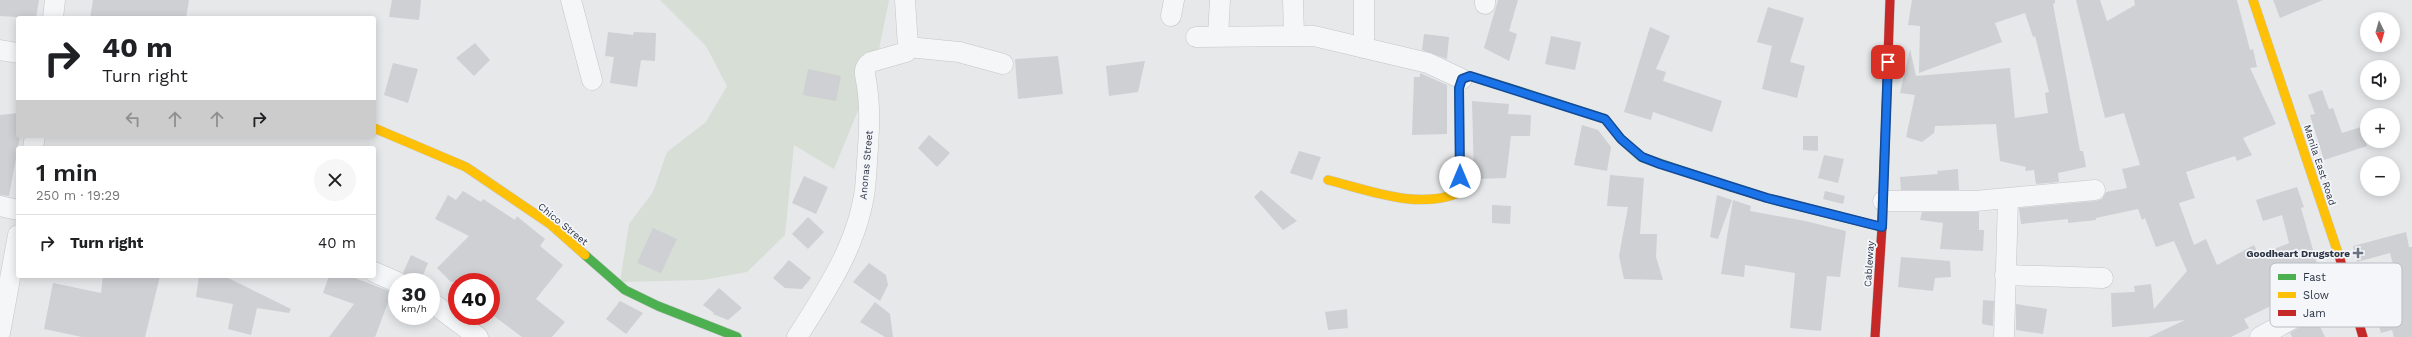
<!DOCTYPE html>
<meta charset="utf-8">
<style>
:root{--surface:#fff;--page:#f6f6f6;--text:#202124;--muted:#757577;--line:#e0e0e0}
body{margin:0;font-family:"Work Sans",sans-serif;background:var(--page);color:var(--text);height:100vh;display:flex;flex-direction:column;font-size:15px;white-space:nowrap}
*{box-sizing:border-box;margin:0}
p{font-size:13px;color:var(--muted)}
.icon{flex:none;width:22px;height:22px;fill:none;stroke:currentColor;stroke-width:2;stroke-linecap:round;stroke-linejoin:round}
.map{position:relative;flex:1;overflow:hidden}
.side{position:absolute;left:16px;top:146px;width:360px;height:132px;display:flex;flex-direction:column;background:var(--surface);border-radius:4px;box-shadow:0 2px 10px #0003}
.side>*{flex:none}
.guide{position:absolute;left:16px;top:16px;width:360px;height:122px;border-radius:4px;box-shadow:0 2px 10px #0003;background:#fff;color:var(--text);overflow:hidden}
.needle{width:26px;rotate:175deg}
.controls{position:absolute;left:2360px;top:12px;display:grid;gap:8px}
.controls a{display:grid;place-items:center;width:40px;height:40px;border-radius:50%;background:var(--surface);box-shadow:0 2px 10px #0003;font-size:20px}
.speed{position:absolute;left:388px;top:273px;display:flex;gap:8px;font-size:20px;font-weight:700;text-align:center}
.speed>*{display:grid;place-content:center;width:52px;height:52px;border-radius:50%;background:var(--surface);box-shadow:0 2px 10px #0003;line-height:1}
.speed small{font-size:10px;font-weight:400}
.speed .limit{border:6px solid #d22;background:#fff;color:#111}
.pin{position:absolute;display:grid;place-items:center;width:34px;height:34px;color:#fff;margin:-17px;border-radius:8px;box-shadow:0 2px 6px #0006}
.me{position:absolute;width:44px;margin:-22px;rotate:0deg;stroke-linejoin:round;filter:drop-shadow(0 0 3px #0008)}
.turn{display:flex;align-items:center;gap:14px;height:84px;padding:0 20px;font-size:18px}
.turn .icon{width:52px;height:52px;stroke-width:2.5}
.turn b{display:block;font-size:28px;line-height:34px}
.lanes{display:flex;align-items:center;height:38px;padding:0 20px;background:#0003;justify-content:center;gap:20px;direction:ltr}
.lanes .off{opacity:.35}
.round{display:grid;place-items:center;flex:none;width:42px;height:42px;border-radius:21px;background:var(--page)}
.overview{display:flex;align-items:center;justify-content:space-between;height:68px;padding:0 20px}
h1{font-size:24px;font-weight:600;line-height:30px}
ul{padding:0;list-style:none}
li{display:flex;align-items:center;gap:12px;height:56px;padding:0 20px;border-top:1px solid var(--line)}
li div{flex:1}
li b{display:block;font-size:15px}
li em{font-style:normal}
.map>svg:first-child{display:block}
</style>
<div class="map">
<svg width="2412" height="337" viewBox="0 0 2412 337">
<rect width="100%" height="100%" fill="#e6e8ea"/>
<polygon fill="#d6ded6" points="660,0 889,0 875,69 834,169 794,145 785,235 747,272 703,280 620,282 629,224 653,192 667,152 706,122 727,86 706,46"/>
<g fill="#ced0d3">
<polygon points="0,0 39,0 36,18 0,16"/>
<polygon points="93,0 189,0 186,18 90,18"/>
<polygon points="392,0 421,0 419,20 389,17"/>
<polygon points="1498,0 1518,0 1509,31 1517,34 1509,61 1484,48"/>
<polygon points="1912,0 2055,0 2055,3 2053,4 2080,151 2083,151 2086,167 2058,173 2059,182 2036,184 2034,170 2025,171 2026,167 2000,161 1996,124 1935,126 1934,133 1922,142 1906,137 1915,95 1900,93 1910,49 1916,76 2010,68 2015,118 2048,113 2045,93 2049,92 2035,36 2033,37 2025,13 1995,23 2002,42 1919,73 1920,26 1908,25"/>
<polygon points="2076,0 2100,0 2107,21 2135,5 2134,0 2237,0 2250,50 2253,49 2257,67 2250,68 2276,124 2243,138 2252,155 2237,161 2235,156 2186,172 2195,198 2179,203 2194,245 2206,239 2217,265 2254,245 2259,255 2289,243 2282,215 2263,221 2256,200 2297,187 2304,207 2301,208 2324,288 2282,311 2279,302 2244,319 2249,328 2231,337 2149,337 2185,320 2112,327 2111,293 2135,292 2134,286 2151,284 2154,309 2187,271 2174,241 2156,247 2145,218 2142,220 2138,209 2096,218 2096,220 2068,223 2068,219 2021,224 2019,208 2096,201 2102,199 2106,192 2127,188 2122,169 2140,165 2124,113 2105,118"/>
<polygon points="2273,0 2323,0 2280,18"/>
<polygon points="1768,7 1804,18 1790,62 1805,66 1797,98 1762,89 1772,46 1757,42"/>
<polygon points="1650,27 1670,36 1656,69 1666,72 1663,81 1722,101 1712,132 1653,112 1651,120 1624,112"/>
<polygon points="608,32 633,35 634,32 656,33 655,61 641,60 637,87 610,83 614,57 605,56"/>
<polygon points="1424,34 1449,37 1447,59 1422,50"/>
<polygon points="1551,36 1581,42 1575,70 1545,64"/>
<polygon points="475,43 490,60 474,76 456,58"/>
<polygon points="1058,56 1063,94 1018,99 1015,59"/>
<polygon points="1145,61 1138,92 1109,96 1106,66"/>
<polygon points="393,63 418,69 408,103 384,95"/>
<polygon points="808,69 841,76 836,101 803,95"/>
<polygon points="1420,73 1447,85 1447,134 1412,135 1414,77 1420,77"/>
<polygon points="2322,90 2329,109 2333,108 2342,133 2361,127 2367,146 2324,160 2310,115 2315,114 2308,95"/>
<polygon points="1472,101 1509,104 1508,114 1531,115 1530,136 1511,136 1506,178 1474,179"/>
<polygon points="18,113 18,136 20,136 9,196 0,195 0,115"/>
<polygon points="1582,125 1598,130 1611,147 1607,171 1574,165"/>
<polygon points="929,135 950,153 937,167 918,148"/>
<polygon points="1803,136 1818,136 1818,151 1803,150"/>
<polygon points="1299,151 1321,157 1312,180 1290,173"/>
<polygon points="1824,155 1844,159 1838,183 1818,178"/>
<polygon points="1958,169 1959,190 1901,190 1900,177 1938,174 1937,171"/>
<polygon points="1610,175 1644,178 1640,234 1657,234 1656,257 1663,280 1624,279 1619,256 1628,207 1607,206"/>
<polygon points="804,176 828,187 816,214 792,203"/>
<polygon points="1261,190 1297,221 1283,230 1254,197"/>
<polygon points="463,191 481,202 483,199 515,220 517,216 519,218 545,239 540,246 563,265 536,299 565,322 552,337 522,337 491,314 491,282 451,282 437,268 469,236 435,219 448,195 456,200"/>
<polygon points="1825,191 1845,196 1843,204 1823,199"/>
<polygon points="1717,195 1732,200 1718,239 1710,237"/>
<polygon points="1733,200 1751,206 1750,211 1805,221 1846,231 1840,277 1827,276 1821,331 1790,328 1795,273 1745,265 1744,277 1721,274"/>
<polygon points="1492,205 1511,206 1510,224 1492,223"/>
<polygon points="1922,212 1979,212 1979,230 1984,230 1983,251 1940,249 1943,223 1920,220"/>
<polygon points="808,217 824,232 808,249 792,234"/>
<polygon points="653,228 677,239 661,273 637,263"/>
<polygon points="2406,232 2409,247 2412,247 2412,337 2394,337 2392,330 2381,333 2374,310 2403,302 2390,253 2357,262 2353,246"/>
<polygon points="411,255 428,263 420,282 407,277 403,273"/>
<polygon points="1901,257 1950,261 1951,277 1935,278 1933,291 1898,287"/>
<polygon points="789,260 811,278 802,289 785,288 773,278"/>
<polygon points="869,263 886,275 888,285 880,301 853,282"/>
<polygon points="103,276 160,276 145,337 82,337 44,329 53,283 101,293"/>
<polygon points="199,276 224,276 291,309 289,313 257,308 251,335 228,329 233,304 196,297"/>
<polygon points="329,276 349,276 392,292 375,337 329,337 354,304 323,293"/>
<polygon points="719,288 742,308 728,320 713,314 714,313 703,305"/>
<polygon points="1983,300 1994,301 1993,326 1982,324"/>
<polygon points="620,301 643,313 626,334 606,319"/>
<polygon points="875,302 890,314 893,337 885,337 860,322"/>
<polygon points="2016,304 2047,309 2043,334 2016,330"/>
<polygon points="1347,309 1348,328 1328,330 1325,312"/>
<polygon points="2316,318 2325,337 2292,337 2290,333"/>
</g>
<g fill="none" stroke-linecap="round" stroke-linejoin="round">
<g stroke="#c4c6c8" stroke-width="21">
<g id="street">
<polyline points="571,0 592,80"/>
<polyline points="1293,0 1294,36"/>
<polyline points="1485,4 1485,0"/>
<polyline points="1171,16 1174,0"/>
<polyline points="53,18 55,0"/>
<polyline points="1218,36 1220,0"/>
<polyline points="1196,37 1314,36 1428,63 1462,79"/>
<polyline points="908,47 959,52 1003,64"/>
<polyline points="1364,48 1364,0"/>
<polyline points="0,50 18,53"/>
<polyline points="33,148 35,136"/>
<polyline points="1883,201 1975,201 2095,190"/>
<polyline points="0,206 18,210"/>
<polyline points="374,272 397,282"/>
<polyline points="2005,275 2103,278"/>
<polyline points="431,302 478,337"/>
<polyline points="0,333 18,235"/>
<path d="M797,337C828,289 863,236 866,177C868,145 872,112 866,80C864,72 864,67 871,62L906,52L908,47L905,0"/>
<polyline points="2004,337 2008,199"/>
<polyline points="2260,337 2349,287"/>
</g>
</g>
<g stroke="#c4c6c8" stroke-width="10">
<g id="fast">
<polyline points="1506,87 1605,119 1621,139 1641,157 1731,187"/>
<polyline points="585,255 625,290 658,306 737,337"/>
</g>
</g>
<g stroke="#c4c6c8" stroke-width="10">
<g id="slow">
<polyline points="2253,0 2340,259"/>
<polyline points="374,128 466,167 550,224 585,255"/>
<path d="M1328,180C1368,190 1418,210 1458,193L1460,167L1459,88L1462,79L1470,76L1506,87"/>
</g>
</g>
<g stroke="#c4c6c8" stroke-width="10">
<g id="jam">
<polyline points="1731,187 1767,198 1882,227"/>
<polyline points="2340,259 2363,337"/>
<polyline points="1875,337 1882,227 1890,0"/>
</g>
</g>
<use href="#street" stroke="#f5f6f7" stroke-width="20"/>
<use href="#fast" stroke="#4caf50" stroke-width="9"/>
<use href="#slow" stroke="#ffc107" stroke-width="9"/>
<use href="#jam" stroke="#c62828" stroke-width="9"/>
</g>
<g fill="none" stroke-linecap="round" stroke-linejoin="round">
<g stroke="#114b97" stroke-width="10">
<polyline id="route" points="1460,177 1459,88 1462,79 1470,76 1605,119 1621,139 1642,157 1660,164 1767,198 1882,227 1888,62"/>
</g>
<use href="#route" stroke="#1a73e8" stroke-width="7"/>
</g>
<path fill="#6c737f" stroke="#f4f6f9" stroke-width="1.5" d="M2356 247h4v4h4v4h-4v4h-4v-4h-4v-4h4z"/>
<g text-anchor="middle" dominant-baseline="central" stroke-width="3.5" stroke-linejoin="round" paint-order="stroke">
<g font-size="10" fill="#2b3445" stroke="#f4f6f9">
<text transform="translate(866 165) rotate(-85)">Anonas Street</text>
<text transform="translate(2320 165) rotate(72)">Manila East Road</text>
<text transform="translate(563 224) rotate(39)">Chico Street</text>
<text transform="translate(1869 264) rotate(-86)">Cableway</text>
</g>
<g font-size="10" font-weight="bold" fill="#2b3445" stroke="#f4f6f9" text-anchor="end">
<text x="2350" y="253">Goodheart Drugstore</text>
</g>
</g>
<rect x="2270" y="263" width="132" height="64" rx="6" fill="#f4f6f9" stroke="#b8bcc3" stroke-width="1"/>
<rect x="2278" y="274" width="18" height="6" fill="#4caf50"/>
<rect x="2278" y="292" width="18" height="6" fill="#ffc107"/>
<rect x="2278" y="310" width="18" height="6" fill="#c62828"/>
<g font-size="11" fill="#2b3445">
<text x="2303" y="281">Fast</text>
<text x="2303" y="299">Slow</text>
<text x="2303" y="317">Jam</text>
</g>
</svg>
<div class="controls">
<a><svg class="needle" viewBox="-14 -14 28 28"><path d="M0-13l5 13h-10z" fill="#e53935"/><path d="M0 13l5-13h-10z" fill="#757577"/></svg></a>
<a><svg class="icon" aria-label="sound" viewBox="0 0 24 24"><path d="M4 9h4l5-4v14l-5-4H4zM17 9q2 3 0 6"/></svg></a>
<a>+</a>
<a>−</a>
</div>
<div class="speed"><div>30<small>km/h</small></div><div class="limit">40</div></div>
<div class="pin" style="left:1888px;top:62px;background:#d93025"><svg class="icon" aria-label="arrive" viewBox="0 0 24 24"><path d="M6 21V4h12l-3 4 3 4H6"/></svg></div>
<svg class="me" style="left:1460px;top:177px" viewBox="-20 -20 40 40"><circle r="19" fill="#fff"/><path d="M0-13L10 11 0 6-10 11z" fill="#1a73e8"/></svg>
<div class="guide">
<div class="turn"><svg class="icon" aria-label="right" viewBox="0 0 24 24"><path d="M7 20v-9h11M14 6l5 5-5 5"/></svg><div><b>40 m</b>Turn right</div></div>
<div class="lanes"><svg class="icon off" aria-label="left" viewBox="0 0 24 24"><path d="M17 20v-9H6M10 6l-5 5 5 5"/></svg><svg class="icon off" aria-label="ahead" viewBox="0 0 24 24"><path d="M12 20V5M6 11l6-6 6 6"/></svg><svg class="icon off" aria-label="ahead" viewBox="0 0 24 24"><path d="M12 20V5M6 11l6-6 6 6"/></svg><svg class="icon" aria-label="right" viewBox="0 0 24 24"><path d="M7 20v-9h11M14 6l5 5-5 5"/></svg></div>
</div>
<section class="side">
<div class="overview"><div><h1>1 min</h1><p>250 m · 19:29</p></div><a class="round"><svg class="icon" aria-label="close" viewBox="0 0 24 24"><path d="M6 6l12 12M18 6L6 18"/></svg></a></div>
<ul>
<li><svg class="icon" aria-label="right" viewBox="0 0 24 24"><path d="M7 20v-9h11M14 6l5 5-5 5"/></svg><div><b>Turn right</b></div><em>40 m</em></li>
</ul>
</section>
</div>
